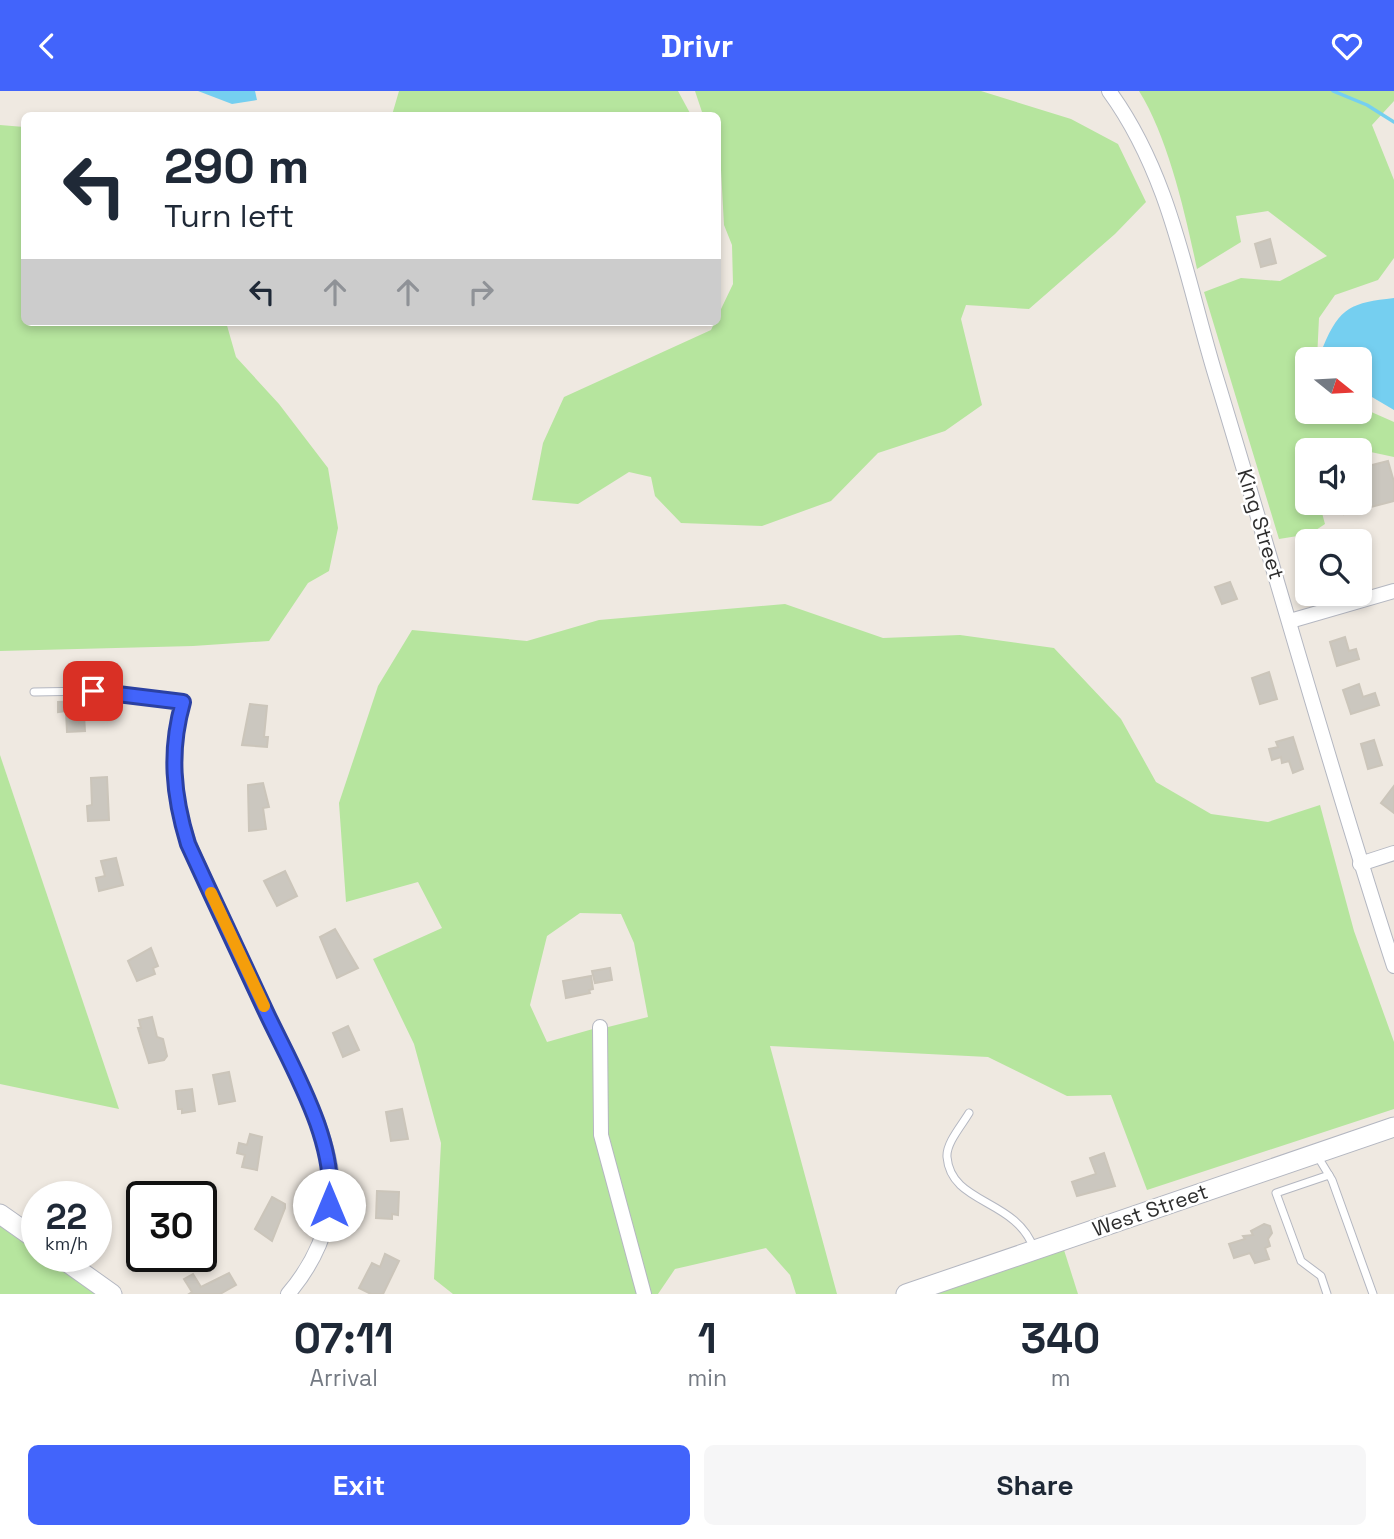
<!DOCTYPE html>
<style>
:root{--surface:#fff;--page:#f6f6f7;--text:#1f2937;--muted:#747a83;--accent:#4264fb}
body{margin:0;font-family:"Space Grotesk",sans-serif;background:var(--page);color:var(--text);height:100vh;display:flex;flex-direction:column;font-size:26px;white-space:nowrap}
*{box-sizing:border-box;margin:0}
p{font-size:23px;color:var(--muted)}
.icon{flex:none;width:38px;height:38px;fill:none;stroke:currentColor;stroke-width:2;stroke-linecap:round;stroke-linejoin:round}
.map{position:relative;height:1203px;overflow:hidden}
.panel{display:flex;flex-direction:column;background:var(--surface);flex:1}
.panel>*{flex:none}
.hud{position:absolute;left:21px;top:21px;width:700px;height:214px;border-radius:10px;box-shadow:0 4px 10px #0003;background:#fff;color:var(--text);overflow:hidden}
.needle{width:46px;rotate:108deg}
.buttons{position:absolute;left:1295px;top:256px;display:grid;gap:14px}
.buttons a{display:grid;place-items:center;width:77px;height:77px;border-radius:10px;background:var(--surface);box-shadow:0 4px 10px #0003;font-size:35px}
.speed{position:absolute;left:21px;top:1090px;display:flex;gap:14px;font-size:35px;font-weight:700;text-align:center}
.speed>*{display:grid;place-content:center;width:91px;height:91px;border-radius:50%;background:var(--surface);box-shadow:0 4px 10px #0003;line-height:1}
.speed small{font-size:18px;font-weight:400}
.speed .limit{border:4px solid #111;border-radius:10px;background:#fff;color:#111}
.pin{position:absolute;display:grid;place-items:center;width:60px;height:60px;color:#fff;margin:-30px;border-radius:14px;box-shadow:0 4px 10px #0006}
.me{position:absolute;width:77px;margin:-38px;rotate:0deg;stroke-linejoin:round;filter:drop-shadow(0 0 5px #0008)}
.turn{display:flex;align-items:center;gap:24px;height:147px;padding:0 28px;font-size:32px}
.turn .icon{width:91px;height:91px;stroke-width:2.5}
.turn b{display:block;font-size:49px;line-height:60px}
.lanes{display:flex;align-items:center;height:66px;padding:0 28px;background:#0003;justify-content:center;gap:35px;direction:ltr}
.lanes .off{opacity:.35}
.eta{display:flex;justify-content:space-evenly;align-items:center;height:119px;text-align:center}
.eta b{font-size:42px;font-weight:700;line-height:49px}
.cta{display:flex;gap:14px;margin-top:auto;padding:14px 28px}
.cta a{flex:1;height:80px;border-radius:10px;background:var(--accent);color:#fff;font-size:28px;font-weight:700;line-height:80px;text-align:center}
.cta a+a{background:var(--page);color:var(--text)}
header{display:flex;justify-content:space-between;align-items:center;height:91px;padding:0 28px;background:var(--accent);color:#fff;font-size:32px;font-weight:700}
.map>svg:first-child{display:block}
</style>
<header><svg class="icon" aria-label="back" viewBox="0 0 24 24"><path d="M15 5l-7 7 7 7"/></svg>Drivr<svg class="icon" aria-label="heart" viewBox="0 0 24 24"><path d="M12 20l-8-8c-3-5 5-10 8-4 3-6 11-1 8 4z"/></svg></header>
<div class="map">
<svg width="1394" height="1203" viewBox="0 0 1394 1203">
<rect width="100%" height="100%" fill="#efe9e1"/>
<g fill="#b6e59e">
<polygon points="399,0 678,0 691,24 392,24"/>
<polygon points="695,0 981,0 1071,28 1118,53 1146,111 1115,143 1029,218 966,214 961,228 982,314 945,340 878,362 831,410 762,435 681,432 655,405 651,386 629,381 578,413 532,409 543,352 564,306 711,239 733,193 732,154 724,134 718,24 703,24"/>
<path d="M1139,0H1394V10L1372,34L1394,89V167L1378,189L1335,204L1319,227L1317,268H1307V320H1360V316L1394,331V366L1366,360L1360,363V359H1307V411H1319L1325,433L1310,443L1279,448L1204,201L1241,187L1280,190L1327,165L1268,120L1236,125L1241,151L1197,178C1186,125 1168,46 1139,0Z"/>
<polygon points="0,34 24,36 24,231 226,231 236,266 279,313 328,377 338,437 329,480 308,492 269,550 193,555 0,560"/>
<polygon points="785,513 883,547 960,544 1054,557 1121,628 1156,691 1211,723 1268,731 1320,714 1354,840 1394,951 1394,1018 1147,1099 1111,1004 1067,1005 988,966 770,955 837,1203 796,1203 790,1184 766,1157 675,1178 658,1203 646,1203 603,1044 604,937 648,926 634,852 621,823 580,822 547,845 530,914 547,951 600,936 601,1044 644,1203 453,1203 434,1188 441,1052 414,953 373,868 442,837 418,791 346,811 339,712 378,595 412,539 527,550 599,529"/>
<polygon points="0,664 119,1018 0,993"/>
<polygon points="0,1132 37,1157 37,1166 48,1166 100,1203 0,1203"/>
<polygon points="1064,1159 1078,1203 936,1203"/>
</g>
<g fill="#75cff0">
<polygon points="198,0 255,0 257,9 232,13"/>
<path d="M1394,207V319L1360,299V268H1327L1323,256C1340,215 1352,212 1394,207Z"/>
</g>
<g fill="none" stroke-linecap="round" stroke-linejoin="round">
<polyline stroke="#75cff0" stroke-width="3.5" points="1333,0 1367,14 1394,31"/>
</g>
<g fill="#cbc7bf" stroke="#cbc5ba" stroke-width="2">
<polygon points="1270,148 1276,172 1261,176 1255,153"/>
<polygon points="1388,370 1394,391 1394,410 1344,423 1340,411 1360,411 1360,377"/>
<polygon points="1230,491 1237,508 1222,513 1215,496"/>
<polygon points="1345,546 1349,560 1356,558 1359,568 1337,575 1330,551"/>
<polygon points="1269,581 1277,608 1260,613 1252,587"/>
<polygon points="1359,593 1363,606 1375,602 1379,614 1351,623 1343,599"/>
<polygon points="83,610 85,640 67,641 66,620 58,621 58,611"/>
<polygon points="250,613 267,615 264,646 268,646 267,656 242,654"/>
<polygon points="1293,646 1303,678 1293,682 1289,670 1282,672 1281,666 1272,669 1269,658 1278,656 1276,651"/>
<polygon points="1374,649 1382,674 1368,678 1361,653"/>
<polygon points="107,686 109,729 88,730 87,715 92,714 91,687"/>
<polygon points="263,692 269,716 263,717 266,738 249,740 248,694"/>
<polygon points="1394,695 1394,722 1381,712"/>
<polygon points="116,767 123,794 99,800 96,787 105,785 101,770"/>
<polygon points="285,780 297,805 277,815 264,790"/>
<polygon points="335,838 358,877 337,887 320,846"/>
<polygon points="151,857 158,875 153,877 155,883 137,890 128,870"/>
<polygon points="610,877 612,889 595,892 592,880"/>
<polygon points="591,885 593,898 589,899 590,902 566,907 563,890"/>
<polygon points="152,926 157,946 163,948 167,965 164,969 149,972 138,937 141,937 139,929"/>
<polygon points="348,935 359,959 343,966 333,942"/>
<polygon points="229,981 235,1010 219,1013 213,984"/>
<polygon points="192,998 195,1020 182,1022 182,1018 178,1018 176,1000"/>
<polygon points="402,1018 408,1048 391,1050 386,1021"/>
<polygon points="250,1043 262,1046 257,1079 242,1076 245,1064 237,1062 239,1052 247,1054"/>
<polygon points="1104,1062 1115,1095 1077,1105 1072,1091 1096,1083 1090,1067"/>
<polygon points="377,1100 399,1101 398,1124 392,1123 392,1128 376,1127"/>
<polygon points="272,1106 285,1113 285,1117 272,1150 255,1138"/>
<polygon points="1264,1133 1270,1135 1272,1142 1268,1148 1270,1155 1265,1157 1269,1168 1255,1172 1250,1162 1234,1167 1229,1153 1245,1148 1243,1145 1253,1144 1251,1140"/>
<polygon points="385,1163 399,1170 383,1203 371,1203 359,1197 372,1172 380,1176"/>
<polygon points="229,1182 236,1194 220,1203 189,1203 192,1201 184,1188 193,1183 201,1196"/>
</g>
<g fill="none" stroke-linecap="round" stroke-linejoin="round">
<g stroke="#b4b7c1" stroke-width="9">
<g id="lane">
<polyline points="34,601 93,600 183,611"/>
<path d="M969,1022C962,1034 946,1052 947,1066C951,1114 1016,1107 1034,1158"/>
<polyline points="1318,1066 1332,1089 1373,1203"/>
<polyline points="1327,1203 1321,1185 1301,1170 1276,1102 1329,1084"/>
</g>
</g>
<g stroke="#b4b7c1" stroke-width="16">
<g id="street">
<path d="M1109,0C1171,85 1186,188 1216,286C1276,482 1330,680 1394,875"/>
<polyline points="1290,530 1394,500"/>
<path d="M183,611C167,666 173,719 197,771C223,830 251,888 278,946C298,988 332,1049 332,1096C331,1136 313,1174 288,1203"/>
<polyline points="1360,773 1394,762"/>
<polyline points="600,936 601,1044 644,1203"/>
</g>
</g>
<g stroke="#b4b7c1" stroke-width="21">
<g id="secondary">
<polyline points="0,1123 37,1149"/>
<polyline points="60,1166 112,1203"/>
<polyline points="906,1203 1394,1036"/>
</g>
</g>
<use href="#lane" stroke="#fff" stroke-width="7"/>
<use href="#street" stroke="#fff" stroke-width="14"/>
<use href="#secondary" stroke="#fff" stroke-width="19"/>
</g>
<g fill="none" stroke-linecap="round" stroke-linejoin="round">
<g stroke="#2b41a3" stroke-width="18">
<path id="route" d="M93,600L183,611C169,660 173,704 188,753C214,810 241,867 267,923C293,978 338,1053 329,1114"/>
</g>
<use href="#route" stroke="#4264fb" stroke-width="12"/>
<polyline stroke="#f59e0b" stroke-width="12" points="211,802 264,915"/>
</g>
<g text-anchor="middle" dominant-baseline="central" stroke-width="5" stroke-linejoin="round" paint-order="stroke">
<g font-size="21" fill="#2e2e2e" stroke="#fff">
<text transform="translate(1261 433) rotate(73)">King Street</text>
<text transform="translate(1150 1119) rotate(-19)">West Street</text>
</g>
</g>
</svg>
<div class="buttons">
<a><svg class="needle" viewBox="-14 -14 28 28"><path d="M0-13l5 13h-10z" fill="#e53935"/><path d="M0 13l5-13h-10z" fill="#747a83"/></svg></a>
<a><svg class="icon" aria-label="sound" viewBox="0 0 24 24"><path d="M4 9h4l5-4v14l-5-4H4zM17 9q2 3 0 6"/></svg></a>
<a><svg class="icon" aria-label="search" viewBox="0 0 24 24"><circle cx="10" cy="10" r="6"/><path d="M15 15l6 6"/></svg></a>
</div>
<div class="speed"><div>22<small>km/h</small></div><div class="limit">30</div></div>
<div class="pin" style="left:93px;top:600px;background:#d93025"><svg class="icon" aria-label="arrive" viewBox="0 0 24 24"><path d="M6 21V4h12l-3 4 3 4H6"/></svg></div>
<svg class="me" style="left:329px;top:1114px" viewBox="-20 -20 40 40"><circle r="19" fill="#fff"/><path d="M0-13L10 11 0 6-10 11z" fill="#4264fb"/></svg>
<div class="hud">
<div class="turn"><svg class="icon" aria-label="left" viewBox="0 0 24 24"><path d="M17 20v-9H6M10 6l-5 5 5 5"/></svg><div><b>290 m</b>Turn left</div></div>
<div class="lanes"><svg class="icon" aria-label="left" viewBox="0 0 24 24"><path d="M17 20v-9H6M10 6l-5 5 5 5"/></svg><svg class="icon off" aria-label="ahead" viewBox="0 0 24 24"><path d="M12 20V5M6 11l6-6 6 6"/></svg><svg class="icon off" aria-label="ahead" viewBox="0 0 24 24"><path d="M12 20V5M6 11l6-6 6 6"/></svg><svg class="icon off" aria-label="right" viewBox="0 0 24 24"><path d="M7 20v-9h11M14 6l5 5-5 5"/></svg></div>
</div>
</div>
<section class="panel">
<div class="eta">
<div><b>07:11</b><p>Arrival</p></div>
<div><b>1</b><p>min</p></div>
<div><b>340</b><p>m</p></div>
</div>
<div class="cta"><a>Exit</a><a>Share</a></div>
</section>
